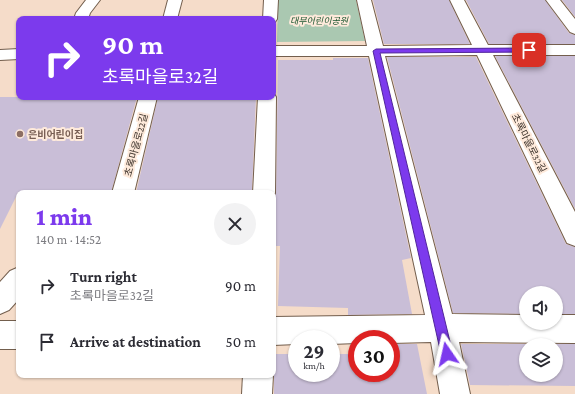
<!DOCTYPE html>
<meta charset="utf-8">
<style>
:root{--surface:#fff;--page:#f2f2f3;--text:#2b2b33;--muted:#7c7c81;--accent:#7c3aed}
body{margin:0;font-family:"Crimson Pro","Noto Sans KR",serif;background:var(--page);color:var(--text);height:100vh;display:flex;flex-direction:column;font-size:15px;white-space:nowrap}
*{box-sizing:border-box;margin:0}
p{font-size:13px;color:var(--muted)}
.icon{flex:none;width:22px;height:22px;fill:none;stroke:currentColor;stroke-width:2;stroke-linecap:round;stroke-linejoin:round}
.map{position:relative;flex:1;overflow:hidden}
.details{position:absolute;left:16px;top:190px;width:260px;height:188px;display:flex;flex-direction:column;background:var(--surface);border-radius:8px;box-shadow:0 1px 3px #0004}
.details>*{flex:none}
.hud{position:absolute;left:16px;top:16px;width:260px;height:84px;border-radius:8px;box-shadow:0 1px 3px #0004;background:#7c3aed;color:#fff;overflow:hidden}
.buttons{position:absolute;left:519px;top:286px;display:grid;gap:8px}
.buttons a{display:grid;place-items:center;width:44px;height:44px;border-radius:50%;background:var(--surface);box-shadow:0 1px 3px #0004;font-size:20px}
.speed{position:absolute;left:288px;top:330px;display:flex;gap:8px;font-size:20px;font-weight:700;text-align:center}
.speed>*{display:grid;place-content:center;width:52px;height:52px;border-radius:50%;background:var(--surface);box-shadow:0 1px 3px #0004;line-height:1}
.speed small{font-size:10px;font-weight:400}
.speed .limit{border:6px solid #d22;background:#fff;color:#111}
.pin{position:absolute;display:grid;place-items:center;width:34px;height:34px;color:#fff;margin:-17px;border-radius:8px;box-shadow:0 2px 6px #0006}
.me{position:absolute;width:44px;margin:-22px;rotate:349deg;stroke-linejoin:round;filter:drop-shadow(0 0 3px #0008)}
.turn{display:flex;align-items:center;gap:14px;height:84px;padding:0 20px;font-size:18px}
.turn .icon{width:52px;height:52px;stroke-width:2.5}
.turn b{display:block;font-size:28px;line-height:34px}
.round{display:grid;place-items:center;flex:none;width:42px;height:42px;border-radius:21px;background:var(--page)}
.headline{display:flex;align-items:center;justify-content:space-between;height:68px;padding:0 20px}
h1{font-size:24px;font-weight:800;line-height:30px;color:var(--accent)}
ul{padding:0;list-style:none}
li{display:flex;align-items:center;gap:12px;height:56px;padding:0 20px}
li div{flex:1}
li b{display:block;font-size:15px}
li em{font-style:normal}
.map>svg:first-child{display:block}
</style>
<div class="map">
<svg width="575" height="394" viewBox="0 0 575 394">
<rect width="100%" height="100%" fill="#f5dcc9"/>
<polygon fill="#aac8b1" points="278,0 356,0 365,41 277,42"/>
<g fill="#c9bed7" fill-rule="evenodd">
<polygon points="373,0 449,0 470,44 384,44"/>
<polygon points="466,0 545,0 569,33 575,35 575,44 489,44"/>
<polygon points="562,0 575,0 575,17"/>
<polygon points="495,56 575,56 575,209"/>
<polygon points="387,57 476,57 566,244 575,247 575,314 556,314 556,293 526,293 526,314 453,313"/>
<polygon points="333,58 368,58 411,258 402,260 412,314 348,315 348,308 278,306 280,246 273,246 273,198 276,193 278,60 333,60"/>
<polygon points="0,97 137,97 111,193 18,193 0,229"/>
<polygon points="158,97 256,97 252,191 136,193"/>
<polygon points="357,344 357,373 391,373 391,344 417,344 427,394 274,394 274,375 273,374 273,354 297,354 297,373 331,373 331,354 352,354 351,345"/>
<path d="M461,344H575V386L470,385ZM526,345H556V375H526Z"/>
</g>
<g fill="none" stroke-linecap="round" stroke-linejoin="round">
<g stroke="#735e4d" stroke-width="2">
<g id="minor">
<polygon points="86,0 100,0 90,13 88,19 74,19 76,13"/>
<polygon points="168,0 182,0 177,19 163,19"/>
<polygon points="264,0 278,0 277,19 275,22 273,23 273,19 263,19"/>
<polygon points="357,0 371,0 383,46 472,45 450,0 464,0 488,45 575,45 575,55 493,55 575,212 575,246 567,243 477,55 385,56 452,314 526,315 526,323 556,323 556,315 575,315 575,343 459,342 470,394 440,394 431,342 391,343 391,339 357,339 357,343 331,344 331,339 297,339 297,344 273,345 273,317 425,315 369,56 273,56 273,46 367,46"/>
<polygon points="546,0 560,0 575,19 575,34 570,32"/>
<polygon points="19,49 19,59 0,60 0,50"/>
<polygon points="273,92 276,97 275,193 273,197 273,193 253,193 258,97 273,97"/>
<polygon points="139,97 157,97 134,193 112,193"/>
<polygon points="19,267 19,299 9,310 0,314 0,282 10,271"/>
<rect x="0" y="321" width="19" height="28"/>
<polygon points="243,375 273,375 272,394 242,394"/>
</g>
</g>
<use href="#minor" fill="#fff" fill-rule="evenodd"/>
</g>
<polygon fill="#7c3aed" stroke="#51269a" points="529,48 532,50 531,52 380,53 453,354 451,359 447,360 443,359 441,354 373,51 376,49"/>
<circle fill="#8d6e63" stroke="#feeadb" stroke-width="1.5" cx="20" cy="134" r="4"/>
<g text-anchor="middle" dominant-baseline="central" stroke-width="4" stroke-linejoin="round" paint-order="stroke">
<g font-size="9" font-style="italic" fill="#1a552f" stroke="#feeadb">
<text x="319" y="21">대무어린이공원</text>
</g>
<g font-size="10" font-weight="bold" fill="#785e54" stroke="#feeadb" text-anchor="start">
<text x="28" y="134">은비어린이집</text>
</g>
<g font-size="10" fill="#3a3029" stroke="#feeadb">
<text transform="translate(529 143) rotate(63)">초록마을로32길</text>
<text transform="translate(136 145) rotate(-75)">초록마을로22길</text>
</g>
</g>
</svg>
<div class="buttons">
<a><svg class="icon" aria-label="sound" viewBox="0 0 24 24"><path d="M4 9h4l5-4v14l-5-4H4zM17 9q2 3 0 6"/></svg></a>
<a><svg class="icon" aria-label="layers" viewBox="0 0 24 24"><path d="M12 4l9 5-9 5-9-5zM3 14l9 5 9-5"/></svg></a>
</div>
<div class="speed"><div>29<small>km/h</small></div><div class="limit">30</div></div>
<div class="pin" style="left:529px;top:50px;background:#d93025"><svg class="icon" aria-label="arrive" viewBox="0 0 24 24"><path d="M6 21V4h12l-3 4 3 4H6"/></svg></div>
<svg class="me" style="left:447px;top:354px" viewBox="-20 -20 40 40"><path d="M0-17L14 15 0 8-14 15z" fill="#7c3aed" stroke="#fff" stroke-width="4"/></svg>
<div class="hud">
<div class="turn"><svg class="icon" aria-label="right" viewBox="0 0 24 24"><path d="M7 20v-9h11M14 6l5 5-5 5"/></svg><div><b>90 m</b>초록마을로32길</div></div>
</div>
<section class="details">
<div class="headline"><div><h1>1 min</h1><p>140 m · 14:52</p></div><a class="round"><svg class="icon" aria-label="close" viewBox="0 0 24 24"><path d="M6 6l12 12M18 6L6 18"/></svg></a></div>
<ul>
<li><svg class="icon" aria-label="right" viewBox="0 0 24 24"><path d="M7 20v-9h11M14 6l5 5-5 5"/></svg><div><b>Turn right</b><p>초록마을로32길</p></div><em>90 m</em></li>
<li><svg class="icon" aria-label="arrive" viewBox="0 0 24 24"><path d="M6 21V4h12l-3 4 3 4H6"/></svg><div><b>Arrive at destination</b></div><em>50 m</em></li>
</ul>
</section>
</div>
